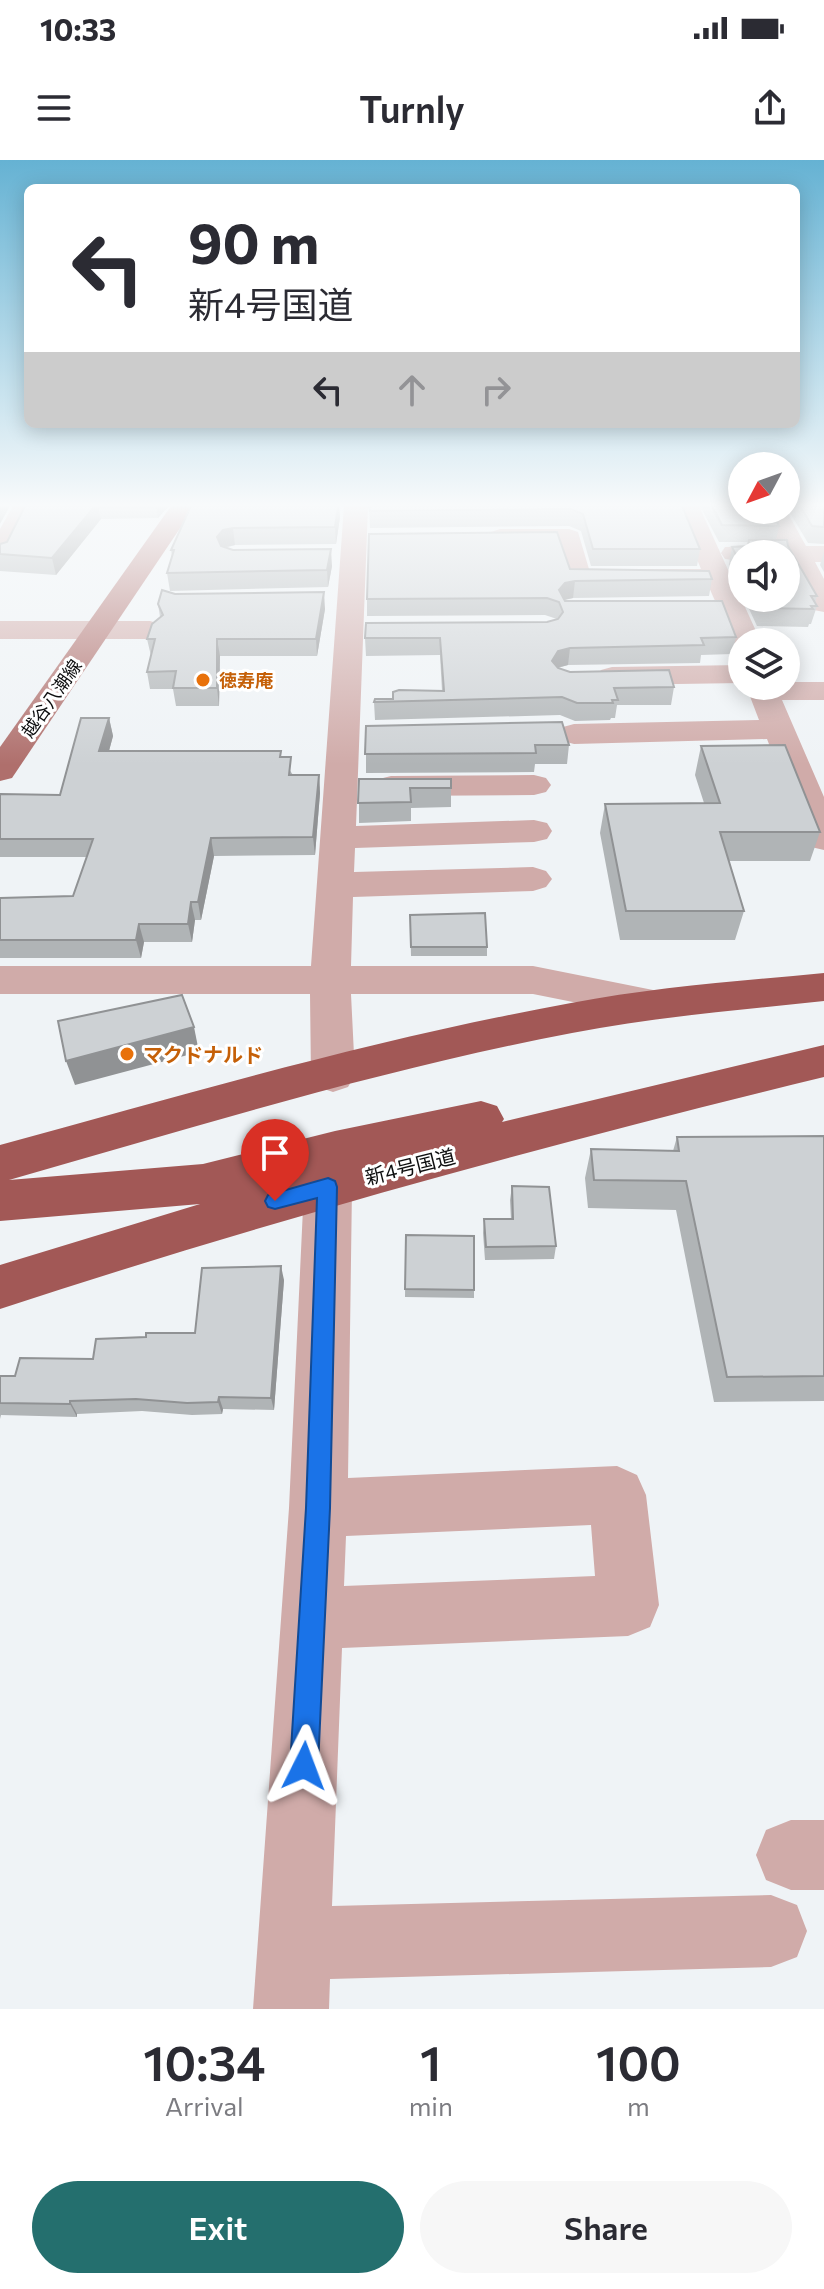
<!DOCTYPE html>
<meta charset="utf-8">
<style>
:root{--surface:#fff;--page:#f7f7f7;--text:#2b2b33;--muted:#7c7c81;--accent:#246f6e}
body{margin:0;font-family:Commissioner,"Noto Sans JP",sans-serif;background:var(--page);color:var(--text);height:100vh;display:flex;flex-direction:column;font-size:30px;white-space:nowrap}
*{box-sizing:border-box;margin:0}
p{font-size:26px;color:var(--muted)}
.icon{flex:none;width:44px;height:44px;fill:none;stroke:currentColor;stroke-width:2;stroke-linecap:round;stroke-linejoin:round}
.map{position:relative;height:1849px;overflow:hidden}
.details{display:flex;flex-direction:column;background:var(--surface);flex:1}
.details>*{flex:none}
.banner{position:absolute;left:24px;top:24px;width:776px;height:244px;border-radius:12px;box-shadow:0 4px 20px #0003;background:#fff;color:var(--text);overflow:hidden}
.needle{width:52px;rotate:229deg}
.buttons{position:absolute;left:728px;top:292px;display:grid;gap:16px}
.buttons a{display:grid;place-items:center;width:72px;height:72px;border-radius:50%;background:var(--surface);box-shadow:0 4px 20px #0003;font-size:40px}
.pin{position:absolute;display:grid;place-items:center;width:68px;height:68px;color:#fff;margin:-82px -34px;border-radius:50% 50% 50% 0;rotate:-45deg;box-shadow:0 0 8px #0007}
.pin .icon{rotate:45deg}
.me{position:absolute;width:88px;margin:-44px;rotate:3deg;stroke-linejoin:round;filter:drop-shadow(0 0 6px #0008)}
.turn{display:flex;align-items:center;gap:28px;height:168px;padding:0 32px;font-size:36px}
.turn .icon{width:104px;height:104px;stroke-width:2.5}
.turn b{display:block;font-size:56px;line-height:68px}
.lanes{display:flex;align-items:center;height:76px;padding:0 32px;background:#0003;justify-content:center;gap:40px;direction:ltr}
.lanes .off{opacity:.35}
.eta{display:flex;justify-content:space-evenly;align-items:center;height:136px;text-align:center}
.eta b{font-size:48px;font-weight:600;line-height:56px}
.action{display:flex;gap:16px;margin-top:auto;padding:16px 32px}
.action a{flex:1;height:92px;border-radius:48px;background:var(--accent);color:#fff;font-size:32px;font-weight:600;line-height:92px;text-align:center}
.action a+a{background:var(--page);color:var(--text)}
.status{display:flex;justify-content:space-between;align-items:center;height:56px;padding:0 40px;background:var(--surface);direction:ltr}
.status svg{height:22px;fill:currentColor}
header{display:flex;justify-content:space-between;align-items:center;height:104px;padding:0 32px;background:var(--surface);font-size:36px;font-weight:600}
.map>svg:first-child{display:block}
</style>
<div class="status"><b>10:33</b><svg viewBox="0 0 49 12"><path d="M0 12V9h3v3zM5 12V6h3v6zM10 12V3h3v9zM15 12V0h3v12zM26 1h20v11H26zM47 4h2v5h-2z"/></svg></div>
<header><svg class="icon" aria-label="menu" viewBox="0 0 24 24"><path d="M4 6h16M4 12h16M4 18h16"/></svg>Turnly<svg class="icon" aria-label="share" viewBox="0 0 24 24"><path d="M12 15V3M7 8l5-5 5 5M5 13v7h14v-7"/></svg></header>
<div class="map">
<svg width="824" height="1849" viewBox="0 0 824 1849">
<rect width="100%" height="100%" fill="#eff3f6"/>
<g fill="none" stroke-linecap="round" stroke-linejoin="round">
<g fill="#d0aba9" fill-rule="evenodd">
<polygon points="13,346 37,346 9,398 0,400 0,369"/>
<polygon points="344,346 368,346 356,666 534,660 547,663 552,671 547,679 534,682 355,688 354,712 533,707 546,711 552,719 546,727 533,731 353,737 351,806 533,806 673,834 679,844 673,854 658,859 533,834 351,834 355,915 348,927 333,932 318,927 311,915 310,834 0,834 0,806 311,806"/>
<polygon points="675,346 699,346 761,482 742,482 742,490 736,488 708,425 578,425 568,423 558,385 500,385 491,382 487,377 491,372 500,369 569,369 578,372 589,409 701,409"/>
<polygon points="762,350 786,350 806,386 824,386 824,402 815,402 824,419 824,452 814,450 810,444 786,401 786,394 742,394 742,401 725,399 721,393 725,387 780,386"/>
<polygon points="0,461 150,461 160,464 164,470 160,476 150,479 0,479"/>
<polygon points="742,505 742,523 612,525 601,522 597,516 601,510 612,507"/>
<polygon points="786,522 824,522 824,540 782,540 824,637 824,690 811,687 806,679 767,579 574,584 563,581 558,574 563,567 574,564 759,560 746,526 786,526"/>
<polygon points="534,615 546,618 551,625 546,632 534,635 391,636 379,633 374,626 379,619 391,616"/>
<path d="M328,1007L345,1013L352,1027L348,1318L617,1306L637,1315L646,1335L659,1445L650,1467L628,1476L342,1488L332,1746L771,1735L797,1745L807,1771L797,1797L771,1807L330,1819L329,1849H253L289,1348L304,1027L311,1013ZM591,1365L595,1416L344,1426L346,1376Z"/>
<polygon points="791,1660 824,1660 824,1730 791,1730 766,1720 756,1695 766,1670"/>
</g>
<polygon fill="#af6f6c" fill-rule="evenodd" points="171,346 195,346 12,618 0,621 0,587"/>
<path fill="#a25856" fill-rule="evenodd" d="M824,813V841C740,850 655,857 572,873C382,909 195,967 9,1020L203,1004L335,971L481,941L497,946L504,959L502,962L824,885V917C546,985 271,1060 0,1149V1105L200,1044L0,1061V985C189,933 378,878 571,843C655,827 740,821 824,813Z"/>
</g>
<g fill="#b0b4b6">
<polygon points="25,346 169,346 158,358 101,359 56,415 0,411 0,384 7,382"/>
<polygon points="188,346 339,346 340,357 336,384 235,385 225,388 332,406 328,427 170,431 167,413 172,397 171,390 189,350"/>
<polygon points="369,346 682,346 700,389 697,406 591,406 581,371 569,366 370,368"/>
<polygon points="700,346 742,346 779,366 776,380 788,386 817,436 815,443 817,446 811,464 809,464 808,467 757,466 744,438 786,438 742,394 742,433 729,404 732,387 748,386 748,382 719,382"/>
<polygon points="786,346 824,346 824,384 808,383"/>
<polygon points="824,391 824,412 820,405"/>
<polygon points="570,409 712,419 709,436 573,438 565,440 736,477 732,494 701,495 700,503 568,505 558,508 570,512 674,527 671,545 617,545 615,558 611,558 610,560 575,561 560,555 375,560 374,542 442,531 440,495 366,496 365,478 547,462 557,459 545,455 367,456 367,439"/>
<polygon points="175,434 325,449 317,496 220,496 219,546 176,546 173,529 150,529 147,512 151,496 147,479 160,457 158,444"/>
<polygon points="109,558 113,576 109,591 281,597 293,615 319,615 320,633 315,695 214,696 201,760 195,760 192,782 144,782 141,798 0,798 0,738 73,736 87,697 0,697 0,634 60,635"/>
<polygon points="366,566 569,585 567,604 535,604 534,612 366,613"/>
<polygon points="701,586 820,672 810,701 729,701 744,751 735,780 620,780 600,673 605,644 704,643 695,615"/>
<polygon points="359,619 451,628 451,647 411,648 411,661 359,663"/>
<polygon points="410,755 487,787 487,796 411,796"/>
<polygon points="824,976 824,1241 714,1242 676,1050 588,1048 585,1018 591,989 673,991 677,977"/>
<polygon points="512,1026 556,1086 554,1099 485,1100 483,1073 484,1059 511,1059 510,1040"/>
<polygon points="406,1075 474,1130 474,1138 405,1137"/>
<polygon points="284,1120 274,1250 223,1249 222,1254 192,1255 142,1251 77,1254 77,1257 1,1255 0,1259 0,1216 15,1216 93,1199 146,1177 195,1173"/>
</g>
<g fill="#909294">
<polygon points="0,346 10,346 0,364"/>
<polygon points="95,346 98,346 101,359 56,415 52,398"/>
<polygon points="156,346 169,346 158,358"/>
<polygon points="338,346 339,346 340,357 336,384 335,367"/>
<polygon points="233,368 235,385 225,387 220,394 217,377 223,370"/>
<polygon points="331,389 332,406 328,427 327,410"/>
<polygon points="575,421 573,438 563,440 559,430 565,423"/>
<polygon points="324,432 325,449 317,496 316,479"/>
<polygon points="217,479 220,496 219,546 217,528"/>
<polygon points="570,488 568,505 556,508 552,501 558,491"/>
<polygon points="109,558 113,576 104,609 99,591"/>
<polygon points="319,615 320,633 315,695 313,677"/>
<polygon points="211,678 214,696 201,760 198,742"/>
<polygon points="191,742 195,760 192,782 188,764"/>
<polygon points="139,764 144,782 141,798 136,780"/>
<polygon points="194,867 199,892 75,925 66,901"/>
<polygon points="281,1106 284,1120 274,1250 271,1238"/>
<polygon points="219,1237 223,1249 222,1254 218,1242"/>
<polygon points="70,1241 77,1254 77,1257 70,1244"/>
</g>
<g fill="#cdd1d4" stroke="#909294" stroke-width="2">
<polygon points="25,346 95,346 52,398 0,394 0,384 7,382"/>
<polygon points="191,346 338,346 335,367 233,368 223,370 217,377 221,386 233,390 331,389 327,410 167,413 174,390 171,390"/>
<polygon points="369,346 682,346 700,389 593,389 583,354 571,349 370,351"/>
<polygon points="712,346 742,346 742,350 771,350 779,366 722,365"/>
<polygon points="800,346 824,346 824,367 812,366"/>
<polygon points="557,372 570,409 709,411 712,419 575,421 565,423 559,430 565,441 722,441 736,477 701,478 704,485 570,488 558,491 552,501 558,508 570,512 669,510 674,527 614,528 618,540 612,540 613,543 577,543 562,537 374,542 375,539 393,539 393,532 399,530 444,531 440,478 365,478 366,463 547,462 558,459 563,452 559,442 547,438 367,439 369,374"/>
<polygon points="749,380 787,380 788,386 817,436 811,436 817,446 811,446 813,449 762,448 757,438 786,438 786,394 742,394 742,407 732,387 748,386"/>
<polygon points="162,430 175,434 324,432 316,479 217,479 217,528 173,528 176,511 147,512 155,479 147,479 152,464 163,455 158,444"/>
<polygon points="81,558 109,558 99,591 281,591 280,597 291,597 289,615 319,615 313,677 211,678 198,742 191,742 188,764 139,764 136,780 0,780 0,738 73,736 93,679 0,679 0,634 60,635"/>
<polygon points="562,562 569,585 535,585 536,593 365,594 366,566"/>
<polygon points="785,585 820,672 720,672 744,751 626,751 605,644 720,643 701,586"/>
<polygon points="359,619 451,619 451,628 410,628 411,642 358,643"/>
<polygon points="485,753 487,787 411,787 410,755"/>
<polygon points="182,835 194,867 66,901 58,861"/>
<polygon points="824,976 824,1216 727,1217 686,1021 594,1020 591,989 679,991 677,977"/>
<polygon points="512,1026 549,1027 556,1086 486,1087 484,1059 513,1059"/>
<polygon points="406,1075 474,1076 474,1130 405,1129"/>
<polygon points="281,1106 271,1238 219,1237 218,1242 187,1243 136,1239 70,1241 70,1244 0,1243 0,1216 15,1216 20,1198 93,1199 96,1179 146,1177 146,1173 195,1173 202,1108"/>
</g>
<linearGradient id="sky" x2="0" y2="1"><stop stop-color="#65b2d3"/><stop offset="0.57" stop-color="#f8fafb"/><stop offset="1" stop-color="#f8fafb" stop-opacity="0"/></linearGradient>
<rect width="824" height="605" fill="url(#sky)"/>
<polygon fill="#1a73e8" stroke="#114b97" stroke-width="2" points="328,1018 335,1021 337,1027 330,1348 318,1606 314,1616 304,1620 294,1616 290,1606 306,1348 317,1038 275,1049 268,1047 265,1041 268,1035"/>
<g fill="#e8710a" stroke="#fff" stroke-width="3">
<circle cx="203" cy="520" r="8"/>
<circle cx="127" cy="894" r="8"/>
</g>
<g text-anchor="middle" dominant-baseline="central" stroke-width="6" stroke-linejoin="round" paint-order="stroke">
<g font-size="18" font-weight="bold" fill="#c56008" stroke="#fff" text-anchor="start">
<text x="219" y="520">徳寿庵</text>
</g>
<g font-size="18" fill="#0d0e0f" stroke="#fff">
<text transform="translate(51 538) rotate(-55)">越谷八潮線</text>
</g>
<g font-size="20" font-weight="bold" fill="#c56008" stroke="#fff" text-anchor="start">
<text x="143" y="894">マクドナルド</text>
</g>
<g font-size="20" fill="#0d0e0f" stroke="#fff">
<text transform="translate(410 1006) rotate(-14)">新4号国道</text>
</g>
</g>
</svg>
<div class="buttons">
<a><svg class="needle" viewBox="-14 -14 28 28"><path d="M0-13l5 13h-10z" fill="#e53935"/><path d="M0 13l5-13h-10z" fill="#7c7c81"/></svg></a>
<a><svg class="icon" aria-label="sound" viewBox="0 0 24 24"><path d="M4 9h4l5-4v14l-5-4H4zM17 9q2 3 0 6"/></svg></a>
<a><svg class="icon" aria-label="layers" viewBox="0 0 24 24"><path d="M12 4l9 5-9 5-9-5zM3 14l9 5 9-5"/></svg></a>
</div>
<div class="pin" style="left:275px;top:1041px;background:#d93025"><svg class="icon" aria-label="arrive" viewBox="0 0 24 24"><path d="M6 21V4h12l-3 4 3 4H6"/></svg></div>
<svg class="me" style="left:304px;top:1606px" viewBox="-20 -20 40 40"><path d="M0-17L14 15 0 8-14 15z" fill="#1a73e8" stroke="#fff" stroke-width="4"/></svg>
<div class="banner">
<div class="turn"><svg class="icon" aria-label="left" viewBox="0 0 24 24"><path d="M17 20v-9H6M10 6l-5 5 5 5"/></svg><div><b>90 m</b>新4号国道</div></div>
<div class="lanes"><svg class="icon" aria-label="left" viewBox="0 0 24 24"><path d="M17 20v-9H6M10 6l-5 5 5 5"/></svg><svg class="icon off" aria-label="ahead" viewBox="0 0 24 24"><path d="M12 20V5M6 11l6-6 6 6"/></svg><svg class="icon off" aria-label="right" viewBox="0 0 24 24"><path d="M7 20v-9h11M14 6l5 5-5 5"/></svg></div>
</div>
</div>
<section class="details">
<div class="eta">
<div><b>10:34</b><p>Arrival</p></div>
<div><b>1</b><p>min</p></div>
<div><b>100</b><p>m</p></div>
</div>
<div class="action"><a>Exit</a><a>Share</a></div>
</section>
